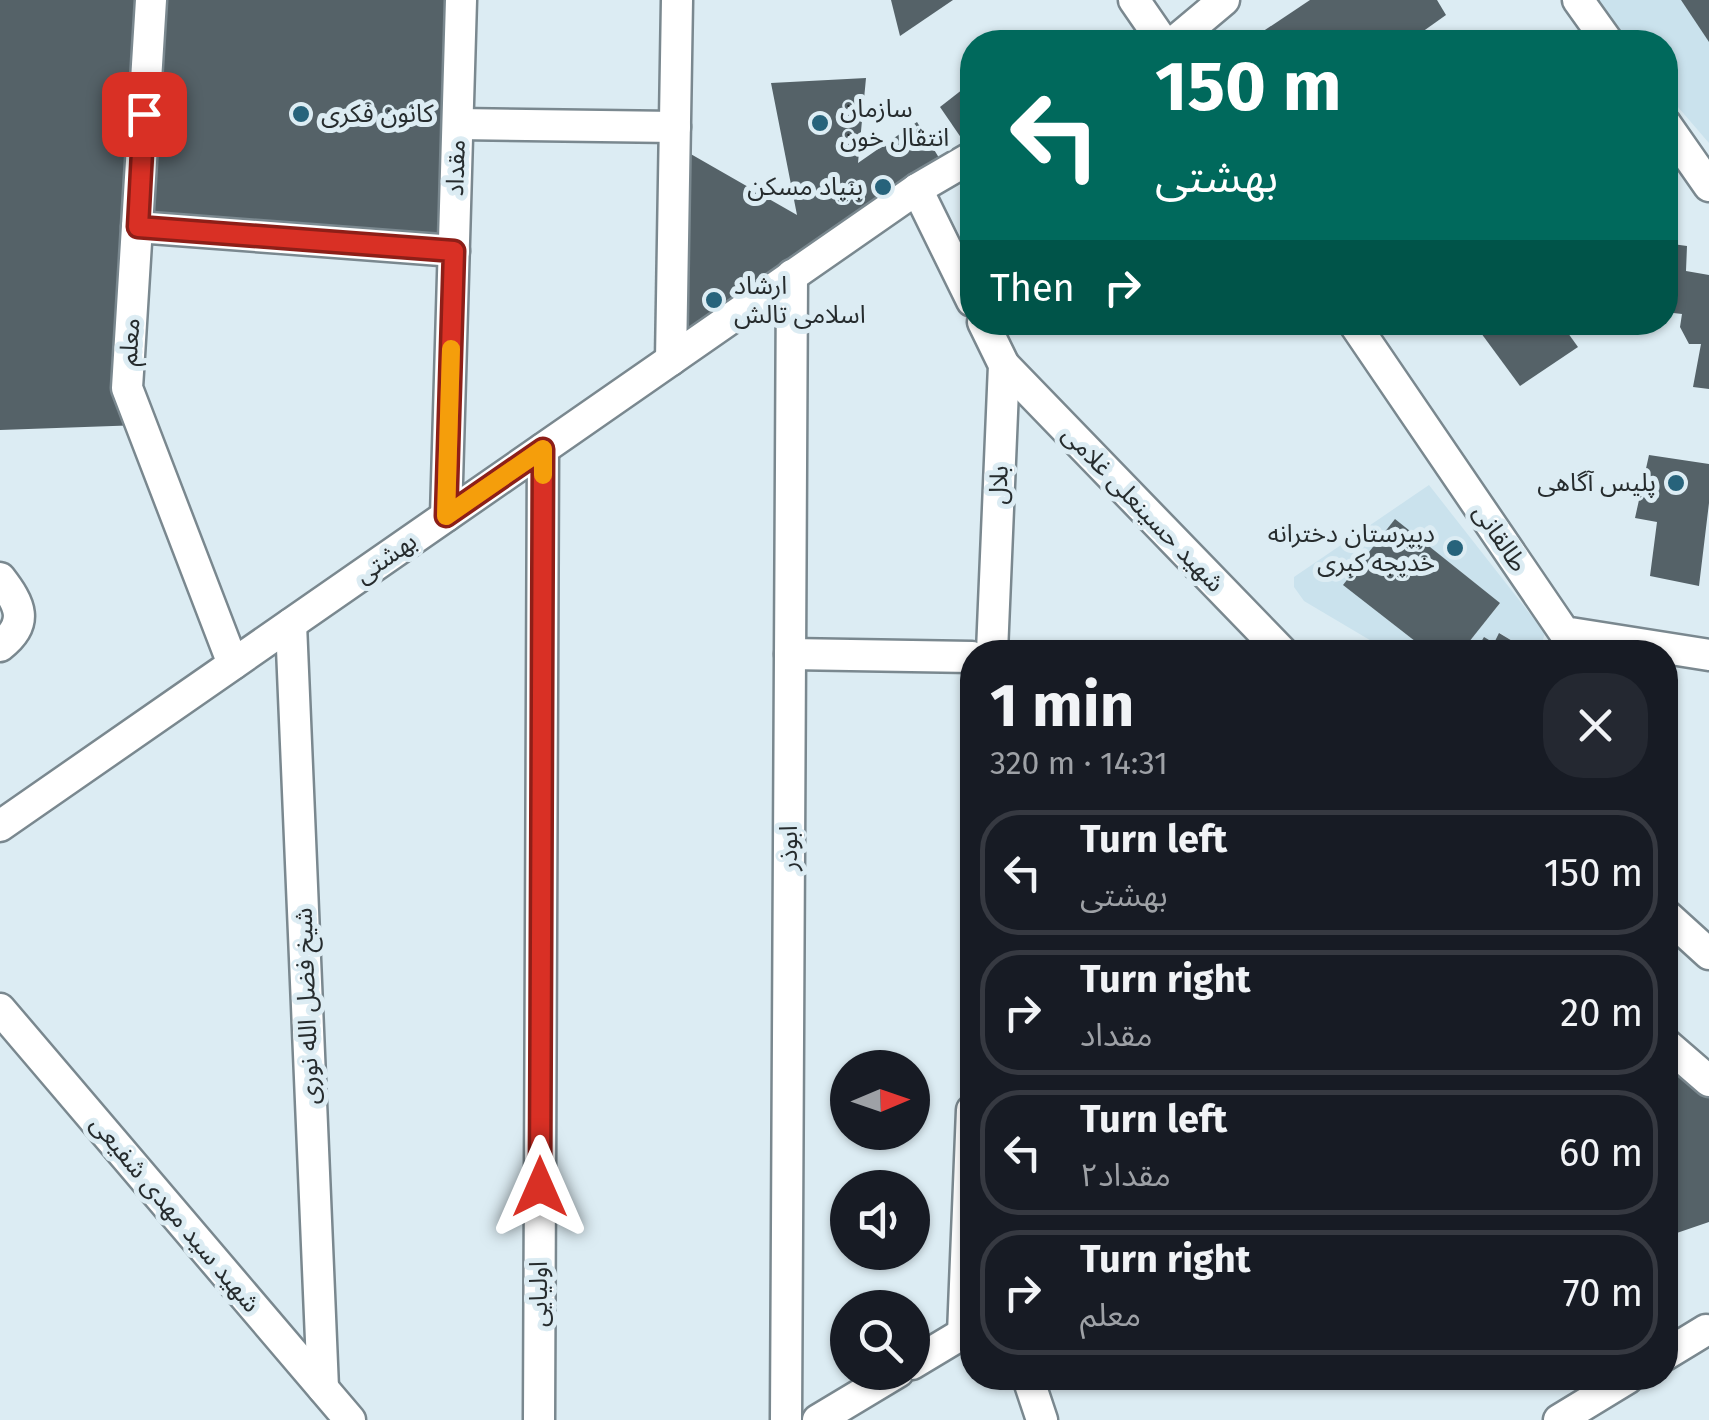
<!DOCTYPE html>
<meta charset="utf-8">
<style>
:root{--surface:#171b24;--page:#242831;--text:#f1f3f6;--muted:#9ea1a6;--line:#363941}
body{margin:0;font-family:"Fira Sans","Noto Sans Arabic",sans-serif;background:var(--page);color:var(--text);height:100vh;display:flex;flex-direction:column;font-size:38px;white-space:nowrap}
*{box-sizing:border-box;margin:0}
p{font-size:32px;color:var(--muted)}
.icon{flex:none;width:55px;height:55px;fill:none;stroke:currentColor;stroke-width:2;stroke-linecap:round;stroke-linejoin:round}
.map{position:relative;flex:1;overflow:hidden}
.details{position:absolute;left:960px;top:640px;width:718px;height:750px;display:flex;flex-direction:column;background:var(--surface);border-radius:40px;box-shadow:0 2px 8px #0004}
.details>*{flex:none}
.top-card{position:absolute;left:960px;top:30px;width:718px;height:305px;border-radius:40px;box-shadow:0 2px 8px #0004;background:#00695c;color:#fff;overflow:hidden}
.needle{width:65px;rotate:88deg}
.tools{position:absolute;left:830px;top:1050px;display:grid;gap:20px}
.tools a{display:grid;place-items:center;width:100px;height:100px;border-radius:50%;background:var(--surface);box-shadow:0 2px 8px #0004;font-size:50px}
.pin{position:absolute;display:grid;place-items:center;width:85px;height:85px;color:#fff;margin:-42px;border-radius:20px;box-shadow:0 5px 15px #0006}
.me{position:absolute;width:110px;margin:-55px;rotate:0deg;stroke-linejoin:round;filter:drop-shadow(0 0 8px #0008)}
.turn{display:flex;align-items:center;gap:35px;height:210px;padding:0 30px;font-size:45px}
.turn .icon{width:130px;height:130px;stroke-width:2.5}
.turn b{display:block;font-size:70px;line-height:85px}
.then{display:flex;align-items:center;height:95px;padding:0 30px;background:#0003;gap:20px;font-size:38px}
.round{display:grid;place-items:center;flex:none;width:105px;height:105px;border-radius:40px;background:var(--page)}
.summary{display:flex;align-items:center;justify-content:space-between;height:170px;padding:0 30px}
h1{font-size:60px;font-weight:700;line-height:75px}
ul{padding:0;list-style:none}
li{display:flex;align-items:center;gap:30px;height:125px;margin:0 20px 15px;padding:0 10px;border:5px solid var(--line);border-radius:40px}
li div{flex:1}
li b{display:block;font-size:38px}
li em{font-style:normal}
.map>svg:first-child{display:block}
</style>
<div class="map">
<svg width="1709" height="1420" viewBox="0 0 1709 1420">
<rect width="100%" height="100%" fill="#dcecf3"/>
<g fill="#cae2ed">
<polygon points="1584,0 1709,0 1709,143 1665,92 1665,42 1622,42"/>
<polygon points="1429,485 1545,633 1539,652 1516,652 1519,645 1500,633 1494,643 1484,638 1475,652 1461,652 1500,603 1395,520 1344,585 1429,652 1390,652 1304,601 1294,587 1294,577"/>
</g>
<g fill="#556268">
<polygon points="0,0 461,0 454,251 137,227 141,425 0,430"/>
<polygon points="891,0 953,0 900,36"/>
<polygon points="1310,0 1437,0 1446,15 1408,42 1247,42"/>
<polygon points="1681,0 1709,0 1709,42"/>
<polygon points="866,78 858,163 917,122 941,161 671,359 675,145 797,215 771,83"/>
<polygon points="972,82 972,135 964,142 940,107"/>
<polygon points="1665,243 1687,246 1686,271 1709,275 1709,389 1693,387 1701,344 1689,344 1680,327 1682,314 1665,312"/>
<polygon points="1496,322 1560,322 1578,347 1520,386 1481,333"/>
<polygon points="1649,455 1709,464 1709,503 1699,586 1650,576 1657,522 1635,518"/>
<polygon points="1395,519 1500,603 1461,652 1429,652 1343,585"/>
<polygon points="1499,633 1519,645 1516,652 1475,652 1484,637 1494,643"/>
<polygon points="1665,1044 1709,1086 1709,1222 1665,1237"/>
</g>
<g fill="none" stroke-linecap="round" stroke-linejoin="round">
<g stroke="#7a888f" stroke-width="35">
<g id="minor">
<polyline points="151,0 127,388 233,664"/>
<polyline points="1134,0 1163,42"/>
<polyline points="1578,0 1608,42"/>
<polyline points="1174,42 1224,0"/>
<polyline points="1665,123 1709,186"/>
<polyline points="458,124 675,127"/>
<polyline points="917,189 972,301"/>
<polyline points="137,227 454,251"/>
<polyline points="983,322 1004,365 992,652"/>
<polyline points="1353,322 1564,632 1709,655"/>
<polyline points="671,360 677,0"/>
<polyline points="1004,365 1282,652"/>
<polyline points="446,516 461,0"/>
<path d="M0,578C20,604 30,623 0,646"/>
<polyline points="291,624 323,1388"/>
<polyline points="790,654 972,657"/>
<polyline points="0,826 917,189 972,157"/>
<polyline points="1665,914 1709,954"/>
<polyline points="0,1009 350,1420"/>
<polyline points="1665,1043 1709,1081"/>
<polyline points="963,1334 972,1110"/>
<polyline points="1665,1355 1706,1330"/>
<polyline points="912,1364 972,1328"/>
<polyline points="1028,1378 1042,1420"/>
<polyline points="539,1420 543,449"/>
<polyline points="786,1420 792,275"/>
<polyline points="818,1420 898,1372"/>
<polyline points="1559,1420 1628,1378"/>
</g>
</g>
<use href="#minor" stroke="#fff" stroke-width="30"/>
</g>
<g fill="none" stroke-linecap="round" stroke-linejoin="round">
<g stroke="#8d1f18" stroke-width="25">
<polyline id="route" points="144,114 138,227 454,251 446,516 543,449 540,1187"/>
</g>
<use href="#route" stroke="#d93025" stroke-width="18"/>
<polyline stroke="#f59e0b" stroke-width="18" points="451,349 446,516 543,449 543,475"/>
</g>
<g fill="#27637b" stroke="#dcecf3" stroke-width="4">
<circle cx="301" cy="114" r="10"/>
<circle cx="820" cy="123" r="10"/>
<circle cx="883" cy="187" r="10"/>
<circle cx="714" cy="300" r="10"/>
<circle cx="1676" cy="483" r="10"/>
<circle cx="1455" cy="548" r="10"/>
</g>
<g text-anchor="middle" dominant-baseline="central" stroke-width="10" stroke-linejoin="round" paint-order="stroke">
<g font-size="25" fill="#262c2e" stroke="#dcecf3" text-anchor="start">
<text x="840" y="109">سازمان<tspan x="840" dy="29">انتقال خون</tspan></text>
<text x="321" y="114">کانون فکری</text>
<text x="863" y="187" text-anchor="end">بنیاد مسکن</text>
<text x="734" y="286">ارشاد<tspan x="734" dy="29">اسلامی تالش</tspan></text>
<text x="1656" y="483" text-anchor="end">پلیس آگاهی</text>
<text x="1435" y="534" text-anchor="end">دبیرستان دخترانه<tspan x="1435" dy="29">خدیجه کبری</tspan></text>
</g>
<g font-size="25" fill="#262c2e" stroke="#dcecf3">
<text transform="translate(456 168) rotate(-88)">مقداد</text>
<text transform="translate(130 342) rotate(-86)">معلم</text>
<text transform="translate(999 485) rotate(-88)">بلال</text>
<text transform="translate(1143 509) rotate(46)">شهید حسینعلی غلامی</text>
<text transform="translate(1500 538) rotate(56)">طالقانی</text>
<text transform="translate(386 558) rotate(-35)">بهشتی</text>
<text transform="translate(789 848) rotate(-90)">ابوذر</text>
<text transform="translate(307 1006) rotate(-92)">شیخ فضل الله نوری</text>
<text transform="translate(175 1214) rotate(50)">شهید سید مهدی شفیعی</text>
<text transform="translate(539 1294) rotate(-90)">اولیایی</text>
</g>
</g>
</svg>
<div class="tools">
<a><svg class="needle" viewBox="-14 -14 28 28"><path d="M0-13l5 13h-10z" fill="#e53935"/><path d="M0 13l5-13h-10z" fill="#9ea1a6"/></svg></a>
<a><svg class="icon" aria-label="sound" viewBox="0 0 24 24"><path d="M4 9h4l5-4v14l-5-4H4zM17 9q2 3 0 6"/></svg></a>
<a><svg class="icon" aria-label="search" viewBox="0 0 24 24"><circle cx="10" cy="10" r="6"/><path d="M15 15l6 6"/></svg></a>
</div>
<div class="pin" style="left:144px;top:114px;background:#d93025"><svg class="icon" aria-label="arrive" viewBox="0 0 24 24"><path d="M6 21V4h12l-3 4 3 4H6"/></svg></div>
<svg class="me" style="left:540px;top:1187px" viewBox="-20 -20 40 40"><path d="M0-17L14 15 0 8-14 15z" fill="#d93025" stroke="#fff" stroke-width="4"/></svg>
<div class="top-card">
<div class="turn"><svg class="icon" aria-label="left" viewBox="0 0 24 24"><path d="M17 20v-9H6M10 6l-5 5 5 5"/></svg><div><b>150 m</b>بهشتی</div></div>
<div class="then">Then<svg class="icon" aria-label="right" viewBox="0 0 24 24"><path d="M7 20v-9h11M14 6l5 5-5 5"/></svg></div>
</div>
<section class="details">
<div class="summary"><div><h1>1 min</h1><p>320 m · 14:31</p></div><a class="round"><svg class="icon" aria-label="close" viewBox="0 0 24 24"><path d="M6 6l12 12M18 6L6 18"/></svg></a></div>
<ul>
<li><svg class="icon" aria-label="left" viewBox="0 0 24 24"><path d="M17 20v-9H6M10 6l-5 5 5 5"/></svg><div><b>Turn left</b><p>بهشتی</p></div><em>150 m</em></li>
<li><svg class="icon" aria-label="right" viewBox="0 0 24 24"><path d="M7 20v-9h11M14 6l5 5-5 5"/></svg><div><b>Turn right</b><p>مقداد</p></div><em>20 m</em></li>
<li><svg class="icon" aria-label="left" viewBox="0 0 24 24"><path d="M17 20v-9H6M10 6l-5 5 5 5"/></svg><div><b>Turn left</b><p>مقداد۲</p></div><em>60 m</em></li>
<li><svg class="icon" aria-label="right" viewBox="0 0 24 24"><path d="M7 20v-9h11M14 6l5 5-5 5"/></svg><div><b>Turn right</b><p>معلم</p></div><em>70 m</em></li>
</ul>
</section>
</div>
